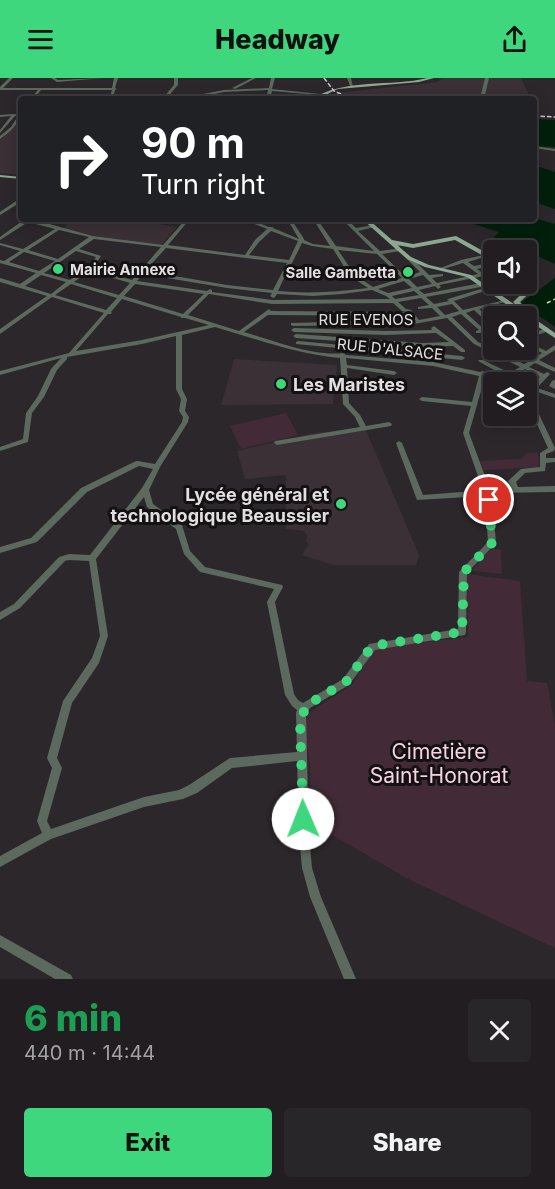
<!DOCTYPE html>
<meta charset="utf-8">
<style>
:root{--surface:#211d20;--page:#292629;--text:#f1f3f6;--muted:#a2a2a5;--line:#3e3b3e;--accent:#3ed77d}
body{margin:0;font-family:Inter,sans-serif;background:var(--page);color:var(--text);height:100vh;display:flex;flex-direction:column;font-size:22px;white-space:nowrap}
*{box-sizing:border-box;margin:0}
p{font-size:20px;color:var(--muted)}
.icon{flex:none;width:33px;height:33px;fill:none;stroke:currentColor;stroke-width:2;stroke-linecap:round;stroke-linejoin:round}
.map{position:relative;height:901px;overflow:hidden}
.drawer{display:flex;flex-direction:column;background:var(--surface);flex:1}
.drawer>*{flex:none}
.top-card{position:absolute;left:18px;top:18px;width:519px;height:126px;border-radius:6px;box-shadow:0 3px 15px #0003,0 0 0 2px var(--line);background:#202124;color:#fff;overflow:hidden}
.controls{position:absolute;left:483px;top:162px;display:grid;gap:12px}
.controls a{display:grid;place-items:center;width:54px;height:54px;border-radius:6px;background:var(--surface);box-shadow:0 3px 15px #0003,0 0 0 2px var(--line);font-size:30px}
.pin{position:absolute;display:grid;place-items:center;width:51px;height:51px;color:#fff;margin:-26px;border:3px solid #fff;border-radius:50%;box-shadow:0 2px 6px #0007}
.me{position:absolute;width:66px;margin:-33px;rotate:359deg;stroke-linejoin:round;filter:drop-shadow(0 0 4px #0008)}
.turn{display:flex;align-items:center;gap:21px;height:126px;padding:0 24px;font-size:27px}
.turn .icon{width:78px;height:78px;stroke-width:2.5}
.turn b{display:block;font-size:42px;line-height:51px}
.round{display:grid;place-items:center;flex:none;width:63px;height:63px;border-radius:6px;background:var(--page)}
.head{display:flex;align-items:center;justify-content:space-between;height:102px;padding:0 24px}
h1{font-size:36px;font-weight:800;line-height:45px;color:#1e9e55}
.button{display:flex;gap:12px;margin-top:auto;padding:12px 24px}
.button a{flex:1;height:69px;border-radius:6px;background:var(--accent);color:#111;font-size:24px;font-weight:800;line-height:69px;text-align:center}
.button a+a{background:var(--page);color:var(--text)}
header{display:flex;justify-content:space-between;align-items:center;height:78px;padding:0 24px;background:var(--accent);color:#111;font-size:27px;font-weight:800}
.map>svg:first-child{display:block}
</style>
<header><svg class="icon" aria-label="menu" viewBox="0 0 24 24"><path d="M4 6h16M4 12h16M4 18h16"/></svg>Headway<svg class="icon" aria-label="share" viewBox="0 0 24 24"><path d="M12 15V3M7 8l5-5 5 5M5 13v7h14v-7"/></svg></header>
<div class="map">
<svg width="555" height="901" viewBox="0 0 555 901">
<rect width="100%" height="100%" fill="#2c272a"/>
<g fill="#3a3035">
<polygon points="443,0 521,0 528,15 521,21 352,21 336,15 437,4"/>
<polygon points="21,42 21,97 0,95 0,62"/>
<polygon points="72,141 104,141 131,146 136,141 162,141 158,146 177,149 160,168 95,158 64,150"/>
<polygon points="234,281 337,287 333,326 221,327"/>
<polygon points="365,350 419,477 416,487 334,487 302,477 309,466 306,463 307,458 304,453 286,451 286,397 245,401 237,373 314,355"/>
</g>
<g fill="#422b37">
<polygon points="286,335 298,357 241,371 230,348"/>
<polygon points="526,375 538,375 539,389 484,392 480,383 521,381"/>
<polygon points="492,470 501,472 502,496 471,493"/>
<polygon points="469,496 520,503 527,603 547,605 555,647 555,870 410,802 315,747 311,740 310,687 304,651 306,640 311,633 352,607 371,574 378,570 468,559 467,498"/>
</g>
<g fill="#021f0c">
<polygon points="534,41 555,42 555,69 534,68"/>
<polygon points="534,87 555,94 555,131 534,124"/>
<polygon points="534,140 555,146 555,186 494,159 499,154 458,141"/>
<polygon points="555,200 555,249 521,225"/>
</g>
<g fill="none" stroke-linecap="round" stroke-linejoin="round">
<polyline stroke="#a9e2b9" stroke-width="1.5" stroke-dasharray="4 3" stroke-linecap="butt" points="547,225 555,221"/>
<g fill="#5b695e" fill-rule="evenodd">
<polygon points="9,0 13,0 3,10 112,10 114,0 118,0 115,10 117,11 115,12 113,21 109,21 112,12 41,12 34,21 30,21 38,12 0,12 0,9"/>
<polygon points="51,0 55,0 58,2 103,0 57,4"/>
<polygon points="174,0 178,0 178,7 166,21 162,21 174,7"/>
<polygon points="252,0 256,0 235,11 232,10"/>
<polygon points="271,0 275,0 272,11 320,16 318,17 272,13 270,21 266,21 268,12 224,14 205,18 203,21 199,21 203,16 224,12 269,10"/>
<polygon points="347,0 351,0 353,9 350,8"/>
<polygon points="485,0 489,0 484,21 480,21"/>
<polygon points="325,18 335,20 336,21 324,20"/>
<path d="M20,35H21C19,46 9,55 0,61V58L11,49L18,38H15L0,55V52L11,38L0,39V37L14,36L19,37Z"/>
<polygon points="534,68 555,71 555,73 534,70"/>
<polygon points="19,121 21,121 21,124 0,137 0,134"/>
<path d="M25,141H31L93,158L163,167L186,141H190L168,167L245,177L255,162L267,151L242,141H248L269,149H273V150L299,161L287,141H307L293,144L304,161V162L313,166L330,168L313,141H317L336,168L374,173L342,141H347L356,150L373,147L375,148V149L358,153L380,173L395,171V166L399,165L400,173L382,176L406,199L420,194L407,181V179H411L429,197L443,196V198L432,200L437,205L478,196L463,185L440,192L438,191L461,182L488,176V178L468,184L474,188L494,184V187L477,191L483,195L494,193V196L439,207L441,209L438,211L435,208L419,212L424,216L481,205L484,207L481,209L426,219L434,226L449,223L447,222L448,221L484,210H488V212L454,223L463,232L505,222V224L479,231L494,245V252L487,254L494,260V265L482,255H476V253L479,252L461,236L452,239L478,264L524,286L530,283L510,273L509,272H516L534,280L542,275L526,267V263L546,273L555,267V272L539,282L555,290V294L535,285L529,289L544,296L547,294L549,295L550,296L537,310L555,316V320L526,310V306L532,308L540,299L525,291L512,299L511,301L518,303L519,304H504V303L485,299L469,355L488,406L493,409H511L508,403L521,391L540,389V375L548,370L531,333L526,331V327L537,332L555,370L554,373L546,376V380H555V384L546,385L545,393L525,395L516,404L518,409L555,408V414L494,415L492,416L496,465L467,495L466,554L465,557L375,572L349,607L310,630L306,636L309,758L312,790L321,819L356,901H344L310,819L302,790L299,758L297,683L232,690L197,715L183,721L144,729L51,761L0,789V778L42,755L37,743L52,690L47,680L63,623L92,580L100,558L89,483L69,482L65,483L20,530L0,542V534L14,526L59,479L69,476L90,477L142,410L153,391L139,388L87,414L37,464L0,475V469L31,460L81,410L136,383H138L155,386L182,344L183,339L179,333L181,321L176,311V258L142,266L67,279V281L57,292L44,319L32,335L28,364L0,373V369L23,361L26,335L38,318L51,291L61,280L0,297V293L69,275L104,235L52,219L0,256V251L47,218L0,204V200L20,206L36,195L0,185V182L4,183L20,173L0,167V165L23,171L55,151L28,144L0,162V159ZM59,152L89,159L58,181L28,172ZM271,153L298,163L289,182L249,177L259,164ZM94,161L161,169L132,202L92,191L101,178L79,171ZM302,165L312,168L333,171L348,195H287ZM166,170L287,185L273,212L227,207L145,193ZM338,172L377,176L402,200L373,209L355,197ZM76,173L96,179L91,187L70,202L44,195ZM24,174L55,183L39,193L9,184ZM89,193L130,205L119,217L74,204ZM143,196L227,210L272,215L270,218L273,220L275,219L277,216L313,218L342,216L372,212L386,218L390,221L272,222L212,214V212L210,211L207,213L137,203ZM41,197L66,204L51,216L25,208ZM423,197L432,206L417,209L409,201ZM285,198H350L368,210C338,214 308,216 278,213ZM404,203L412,210L388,215L378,211ZM71,206L117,220L106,232L55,217ZM135,206L204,216L183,236L124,218ZM414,213L419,217L395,221L392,218ZM209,216L272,226L393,225L402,233L407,234L271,233L269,231L239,253L188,237ZM421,220L429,227L418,229V231L432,230L440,238L419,242L411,232L406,231L398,224ZM122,221L181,239V240H185L209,247L142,262L76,273L108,236H111L112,235L111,234ZM452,226L459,233L445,237L437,229ZM474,232L492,249L484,251L466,235ZM268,237L410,238L414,242L291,245V247L293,248L414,246L447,240L474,266L520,289L510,295L483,282H479L478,283L507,299L506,300L486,296L485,294L483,293L480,294L433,284L346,277L343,275C314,279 272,262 244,254ZM215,249C257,261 296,276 340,280L343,326L355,339L360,349L275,363L274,365L277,367L391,348L392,346L389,344L366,348L360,337L349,325L347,290L394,297L397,295L394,293L347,287L346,280L433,288L479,298L472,324L422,319L419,321L422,323L471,328L463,355L481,407L487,412L423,417L402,365L399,363L396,365L417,422L485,418L488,464L459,494L458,551L369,566L343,601L303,625L298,622L294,616L275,524L283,509L282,507L205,489L190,473L182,447L153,426L149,412L160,389L188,344L189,339L185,333L187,321L182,311V257ZM144,419L147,429L176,451L184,476L200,494L274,511L267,524L285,617L292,628L297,632L296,635L297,674L230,680L189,707L179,712L144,719L51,751L47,743L62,690L57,680L72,625L99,585L108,558L96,481Z"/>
<polygon points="434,248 465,272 465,274 461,274 453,268 422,269 296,260 293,258 296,256 422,265 449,264 436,255 386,257 294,254 291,252 294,250 386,253 432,252 431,250"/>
<polygon points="547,250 549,251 549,253 526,261 526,257"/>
<polygon points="298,263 462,278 465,280 462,282 296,266 296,264"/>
<polygon points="554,302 555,302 555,311 549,308 552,303"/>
<polygon points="0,857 71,897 73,901 55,901 0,869"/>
</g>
<g fill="#8ca893" fill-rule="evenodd">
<path d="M427,0H434L419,4L338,11C331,14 319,21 312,21C344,0 391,9 427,0Z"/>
<polygon points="0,97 21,99 21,101 0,99"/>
<polygon points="362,141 368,141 392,162 413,166 456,158 494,179 494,184 455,162 413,170 397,167 411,179 429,187 471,197 517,228 513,224 529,209 529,208 526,206 526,201 534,206 535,210 520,224 527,232 525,234 555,255 555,260 526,241 526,238 523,238 467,199 425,189 407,181"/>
</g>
<g stroke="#c8c4c6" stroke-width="1.5" stroke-dasharray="4.5 2" stroke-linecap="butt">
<polyline points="324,0 334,13 353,21"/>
<polyline points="534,38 555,39"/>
</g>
</g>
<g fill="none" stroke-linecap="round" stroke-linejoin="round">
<polyline stroke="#3ed77d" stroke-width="10" stroke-dasharray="0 18" points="303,741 300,642 307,627 346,604 372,568 462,554 464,494 492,465 489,422"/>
</g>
<g fill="#3ed77d" stroke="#131112" stroke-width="2">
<circle cx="58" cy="191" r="6"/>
<circle cx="408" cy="194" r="6"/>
<circle cx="281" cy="306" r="6"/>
<circle cx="341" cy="426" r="6"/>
</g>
<g text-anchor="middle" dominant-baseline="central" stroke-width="6" stroke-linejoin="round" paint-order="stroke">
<g font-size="15" font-weight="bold" fill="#e3dfe1" stroke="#131112" text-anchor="start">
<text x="70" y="191">Mairie Annexe</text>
<text x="396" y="194" text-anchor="end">Salle Gambetta</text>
</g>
<g font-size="15" fill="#e3dfe1" stroke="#131112">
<text x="366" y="241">RUE EVENOS</text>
<text transform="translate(390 271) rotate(6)">RUE D'ALSACE</text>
</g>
<g font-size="18" font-weight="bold" fill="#e3dfe1" stroke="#131112" text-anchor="start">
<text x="293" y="306">Les Maristes</text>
<text x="329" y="416" text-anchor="end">Lycée général et<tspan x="329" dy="21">technologique Beaussier</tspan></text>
</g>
<g font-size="21" fill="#f7d1e4" stroke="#131112">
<text x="439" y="673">Cimetière<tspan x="439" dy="24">Saint-Honorat</tspan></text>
</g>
</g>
</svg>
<div class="controls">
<a><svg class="icon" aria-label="sound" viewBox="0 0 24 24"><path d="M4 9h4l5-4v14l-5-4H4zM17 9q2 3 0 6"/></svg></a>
<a><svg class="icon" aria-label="search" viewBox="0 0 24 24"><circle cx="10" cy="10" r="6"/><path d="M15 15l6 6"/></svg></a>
<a><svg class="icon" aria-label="layers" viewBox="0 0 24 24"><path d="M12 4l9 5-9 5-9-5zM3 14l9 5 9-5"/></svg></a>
</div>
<div class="pin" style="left:489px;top:422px;background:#d93025"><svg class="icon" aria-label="arrive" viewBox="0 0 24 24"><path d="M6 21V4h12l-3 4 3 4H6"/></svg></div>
<svg class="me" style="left:303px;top:741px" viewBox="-20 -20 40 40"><circle r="19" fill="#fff"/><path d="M0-13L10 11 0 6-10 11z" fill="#3ed77d"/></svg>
<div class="top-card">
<div class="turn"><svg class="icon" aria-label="right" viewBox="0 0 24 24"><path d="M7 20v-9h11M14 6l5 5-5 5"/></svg><div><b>90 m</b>Turn right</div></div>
</div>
</div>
<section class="drawer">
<div class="head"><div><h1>6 min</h1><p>440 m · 14:44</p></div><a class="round"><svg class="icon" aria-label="close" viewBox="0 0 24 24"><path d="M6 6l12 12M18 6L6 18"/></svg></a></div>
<div class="button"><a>Exit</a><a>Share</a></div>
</section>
